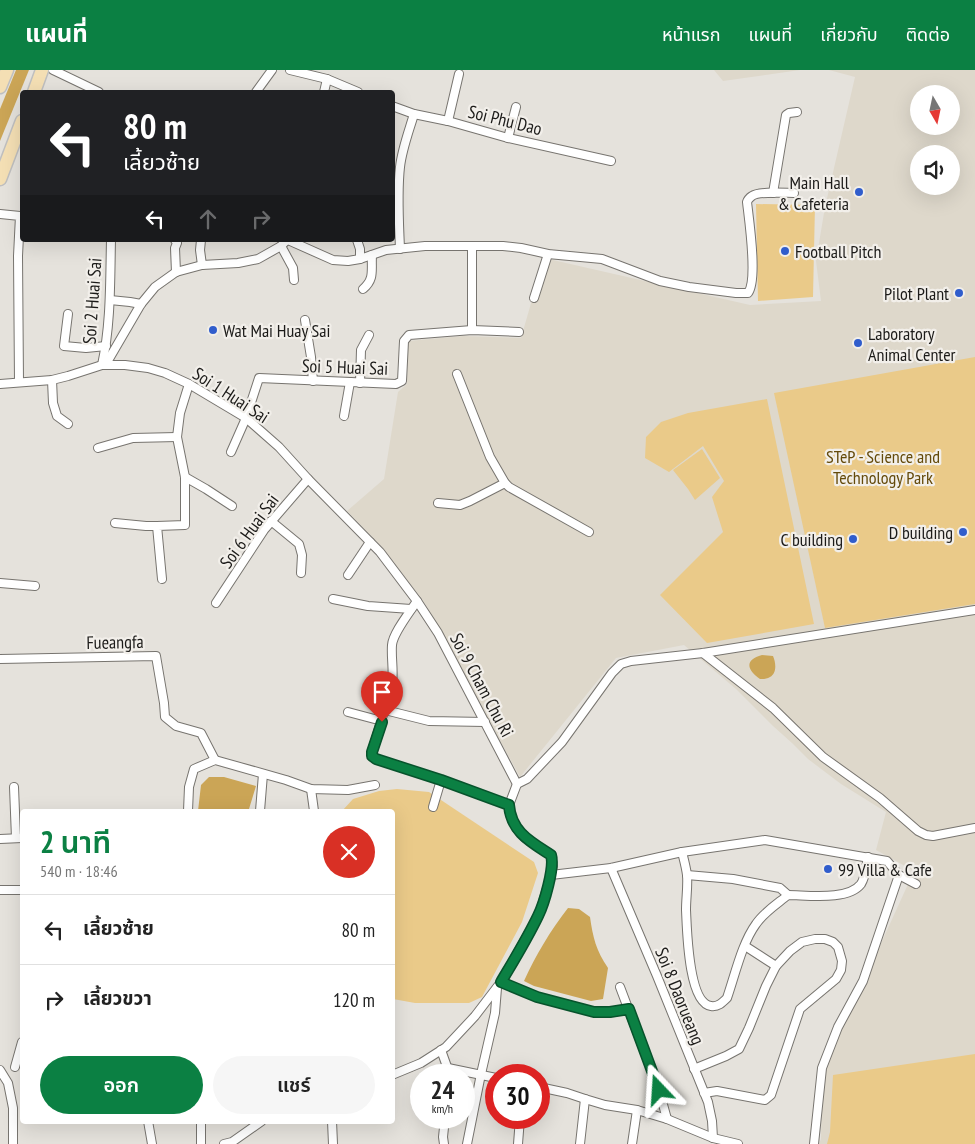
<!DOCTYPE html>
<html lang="th">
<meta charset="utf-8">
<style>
:root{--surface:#fff;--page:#f6f6f6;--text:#222;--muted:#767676;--line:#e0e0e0;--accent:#0b8043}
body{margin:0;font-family:"PT Sans Narrow","Noto Sans Thai",sans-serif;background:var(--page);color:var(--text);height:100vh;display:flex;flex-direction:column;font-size:19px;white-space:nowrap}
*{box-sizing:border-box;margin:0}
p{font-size:16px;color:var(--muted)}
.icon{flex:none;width:28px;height:28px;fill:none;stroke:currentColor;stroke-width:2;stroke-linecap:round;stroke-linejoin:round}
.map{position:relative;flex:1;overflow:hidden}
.details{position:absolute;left:20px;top:739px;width:375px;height:315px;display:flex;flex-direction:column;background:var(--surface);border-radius:5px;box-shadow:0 5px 20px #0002}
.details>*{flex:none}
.banner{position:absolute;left:20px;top:20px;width:375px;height:152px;border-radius:5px;box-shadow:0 5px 20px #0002;background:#202124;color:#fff;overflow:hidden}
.needle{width:32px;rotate:171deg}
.controls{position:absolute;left:910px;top:15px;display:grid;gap:10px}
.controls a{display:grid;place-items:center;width:50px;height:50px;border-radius:50%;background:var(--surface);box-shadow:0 5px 20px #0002;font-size:25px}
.speed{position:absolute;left:410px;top:994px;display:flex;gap:10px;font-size:25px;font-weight:700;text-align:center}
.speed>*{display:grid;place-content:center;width:65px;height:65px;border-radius:50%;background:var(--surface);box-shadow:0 5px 20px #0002;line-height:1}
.speed small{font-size:12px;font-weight:400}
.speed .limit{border:8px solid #d22;background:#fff;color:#111}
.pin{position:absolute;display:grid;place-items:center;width:42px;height:42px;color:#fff;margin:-51px -21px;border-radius:50% 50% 50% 0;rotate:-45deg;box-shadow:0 0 5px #0007}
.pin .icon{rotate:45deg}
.me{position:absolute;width:55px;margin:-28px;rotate:340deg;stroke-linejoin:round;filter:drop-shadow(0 0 4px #0008)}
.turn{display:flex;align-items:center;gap:18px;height:105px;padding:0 20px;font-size:22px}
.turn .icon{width:65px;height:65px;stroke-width:2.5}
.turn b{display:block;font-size:35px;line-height:42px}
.lanes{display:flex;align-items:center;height:48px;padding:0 20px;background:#0003;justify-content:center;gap:25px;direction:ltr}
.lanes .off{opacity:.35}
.round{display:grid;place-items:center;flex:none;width:52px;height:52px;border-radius:26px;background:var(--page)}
.overview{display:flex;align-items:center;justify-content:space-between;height:85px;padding:0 20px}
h1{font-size:30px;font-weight:600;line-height:38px;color:var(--accent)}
.action{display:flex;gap:10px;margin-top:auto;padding:10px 20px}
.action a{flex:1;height:58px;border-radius:30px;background:var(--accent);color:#fff;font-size:20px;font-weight:600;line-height:58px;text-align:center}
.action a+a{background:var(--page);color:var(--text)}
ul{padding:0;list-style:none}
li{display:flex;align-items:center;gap:15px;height:70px;padding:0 20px;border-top:1px solid var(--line)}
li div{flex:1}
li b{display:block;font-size:19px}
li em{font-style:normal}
header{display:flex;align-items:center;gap:30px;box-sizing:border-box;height:70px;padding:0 25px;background:var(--accent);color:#fff}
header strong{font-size:24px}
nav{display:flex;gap:28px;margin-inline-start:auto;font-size:18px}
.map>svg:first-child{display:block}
</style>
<header>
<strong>แผนที่</strong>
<nav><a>หน้าแรก</a><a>แผนที่</a><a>เกี่ยวกับ</a><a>ติดต่อ</a></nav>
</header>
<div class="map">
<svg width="975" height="1074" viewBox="0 0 975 1074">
<rect width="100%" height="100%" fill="#e5e2dc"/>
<g fill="#ded8cb" fill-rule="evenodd">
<polygon points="714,0 800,0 723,11"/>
<path d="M829,0H975V1074H819L821,1069L822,1003L914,801L876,780L886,742L841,714L808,689L792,673L773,656L736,619L684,575L616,588L520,707L426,535L383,478L347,441L384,409L398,322L407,314L408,271L463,266L521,268L544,188L750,235L821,231L816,191L825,137L855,7ZM919,24H951V56H919ZM919,84H951V116H919Z"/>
</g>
<g fill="#eaca89">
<polygon points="756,134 815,135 813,227 758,231"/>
<polygon points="975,287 975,534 825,558 774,323"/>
<polygon points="767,329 814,554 707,573 660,525 723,462 712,427 724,411 703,376 669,402 645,388 646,367 661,352 688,343"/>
<polygon points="702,379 720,408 695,430 688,419 673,400"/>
<polygon points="397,719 429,722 534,792 538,803 522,852 482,927 469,933 415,933 393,929 392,741 342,741 353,729 379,721"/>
<polygon points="975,984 975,1074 827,1074 830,1062 833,1005"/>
</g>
<g fill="#cba556">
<polygon points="16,0 29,0 0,71 0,39"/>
<path d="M762,585L773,586C776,593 777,603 770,607C767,609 764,609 760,609C747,600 744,590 762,585Z"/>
<polygon points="209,707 224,707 256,716 249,739 250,741 198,741 201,715"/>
<path d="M568,838L579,839L590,847C593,868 596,880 608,898L603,929L591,931L534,916L524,911C536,885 550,861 568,838Z"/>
</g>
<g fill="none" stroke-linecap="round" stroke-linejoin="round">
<g stroke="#77746f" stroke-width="10">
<g id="minor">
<polyline points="53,0 99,22"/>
<polyline points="290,0 327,9 358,22"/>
<polyline points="256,22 272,0"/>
<polyline points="324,22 327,9"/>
<polyline points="392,36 414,44 448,51 508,68 611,91"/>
<polyline points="448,51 459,4"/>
<polyline points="508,68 516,37"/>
<polyline points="773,123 786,45 789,43 797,42"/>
<polyline points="0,144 20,146 18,186 19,312"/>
<polyline points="175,170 177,173 175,178 176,202"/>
<polyline points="201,170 200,180 202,195"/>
<path d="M288,170L333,190L348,191L360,189L386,180L425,176H503L521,178L548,184L602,189L660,211L689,217L736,223H748C758,210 749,150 747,132C748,129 749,128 752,126C759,121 785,123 794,123"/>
<polyline points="357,170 360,179 360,189"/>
<polyline points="281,176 293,198 294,210"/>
<polyline points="472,176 472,260"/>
<path d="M400,179C399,152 397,124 400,97C402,79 409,61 414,44"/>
<path d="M363,219C375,209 371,200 372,185"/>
<polyline points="534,228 548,184"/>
<polyline points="110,230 130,232 141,234"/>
<polyline points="68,244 64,276 86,278 106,276"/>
<polyline points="305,250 311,287 313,311"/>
<polyline points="106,294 141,234 155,217 176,202 202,195 238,193 258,189 281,176 287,170"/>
<path d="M102,295C111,254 110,212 111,170"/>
<polyline points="457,304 490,387 505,413"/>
<polyline points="52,310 53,333 57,346 68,354"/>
<polyline points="360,313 361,280 369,265"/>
<polyline points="0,314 52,310 68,306 102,295 125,295 148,298 165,303 189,314 246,348 279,377 308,409 380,482 417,531 438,563 517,714"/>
<polyline points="344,346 350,312"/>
<polyline points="98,378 133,368 177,367"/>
<polyline points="231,382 246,348 259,308 396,314 402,311 404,271 409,265 472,260 519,262"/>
<polyline points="185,407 206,419 232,436"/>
<polyline points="438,433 460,435 470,431 505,413 509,417 589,462"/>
<polyline points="271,451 299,474 302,485 301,503"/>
<polyline points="115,453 146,456 157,456"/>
<polyline points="348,505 370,472"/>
<polyline points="162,509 157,456 185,455 185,407 177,367 180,343 189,314"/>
<polyline points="0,513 35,516"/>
<polyline points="333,529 368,536 411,539"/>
<path d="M417,531C410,542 393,563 392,575C391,588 394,601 392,614L372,682V686L376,689L441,710L509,735"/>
<polyline points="216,533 264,460 308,409"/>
<polyline points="703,583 773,638 823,687 880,728 918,761 926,765 933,766 975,758"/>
<polyline points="0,589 156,586 164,633 165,647 176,656 201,663 215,690"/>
<polyline points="385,640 429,651 485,652"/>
<polyline points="348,642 382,651"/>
<polyline points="14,717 16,768"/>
<polyline points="311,719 314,741"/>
<polyline points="433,737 441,710"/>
<polyline points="188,741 189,717 194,699 215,690 286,710 311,719 348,720 375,715"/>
<polyline points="260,741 263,704"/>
<polyline points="0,769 22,768"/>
<path d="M682,782C684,790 686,797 687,805C688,816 686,828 686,840C687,858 688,933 711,936C718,937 722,933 727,928C735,905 742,873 756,854C764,842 777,834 788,825C807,825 848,831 861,814C866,806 866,796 868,787"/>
<polyline points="611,798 657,906 708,1032 712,1051 713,1068"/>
<polyline points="551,805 611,798 682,782 765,770 887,791 899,805 916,814"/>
<polyline points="687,805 733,809 780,818 788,825"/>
<polyline points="0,820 22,820"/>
<polyline points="745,876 776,896"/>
<polyline points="501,912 537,927 594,942 610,942 629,939"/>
<polyline points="620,917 659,1020 667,1049"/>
<polyline points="441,980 450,1005"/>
<polyline points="15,997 22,972"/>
<polyline points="448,998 496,1008"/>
<polyline points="694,999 726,986 739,979 749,958 766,916 776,896 790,881 802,872 815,869 825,869 833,872 838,877 842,891 841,900 836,909 800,939 771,1025 765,1030 717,1021 704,1023"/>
<polyline points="0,1000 8,1013 13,1038 13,1074"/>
<polyline points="392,1005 421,993 446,977 475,946 501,912 539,845 551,805 553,796 551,785 525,768 517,759 509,741 509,735 517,714 527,709 562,672 612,603 621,594 631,591 703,583 975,540"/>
<polyline points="539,1017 567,1023 585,1029 605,1035 637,1040 667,1049 713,1068 738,1074"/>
<polyline points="148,1051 152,1074"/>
<polyline points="332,1051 333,1074"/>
<polyline points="201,1074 201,1051"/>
<polyline points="224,1074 232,1072 262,1051"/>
<polyline points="444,1074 443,1067 445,1048"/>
<polyline points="467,1074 481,1004 495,943 497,918"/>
<polyline points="518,1074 520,1048"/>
<polyline points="580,1074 585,1029"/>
<polyline points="632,1074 637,1040"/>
<polyline points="814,1074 822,998 838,957 863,911 899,805"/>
</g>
</g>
<g stroke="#bfbfbf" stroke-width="15">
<g id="primary">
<polyline points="0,17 7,0"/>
<polyline points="34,22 42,0"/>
<polyline points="0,109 22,51"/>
</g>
</g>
<use href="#minor" stroke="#fff" stroke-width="8"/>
<use href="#primary" stroke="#f4dfb4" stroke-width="12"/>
</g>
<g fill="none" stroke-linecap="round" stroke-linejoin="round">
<g stroke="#07532c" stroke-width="12">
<path id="route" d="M382,652L372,682V686L376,689L441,710L509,735C511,762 531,772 551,785C555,797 544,834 538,846C527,869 514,890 501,912L537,927L594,942H610L629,939L659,1020"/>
</g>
<use href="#route" stroke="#0b8043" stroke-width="9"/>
</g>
<g fill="#305dcc" stroke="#f2efea" stroke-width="2">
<circle cx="859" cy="122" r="5"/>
<circle cx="785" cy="181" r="5"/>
<circle cx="959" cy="223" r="5"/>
<circle cx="213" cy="260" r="5"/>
<circle cx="858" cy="273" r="5"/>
<circle cx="963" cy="462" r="5"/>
<circle cx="853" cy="469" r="5"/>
<circle cx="828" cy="799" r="5"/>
</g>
<g text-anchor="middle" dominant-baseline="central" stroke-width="4.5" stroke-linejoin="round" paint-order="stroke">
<g font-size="18" fill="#1c1b19" stroke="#f2efea">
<text transform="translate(505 50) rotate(14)">Soi Phu Dao</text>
<text transform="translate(92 231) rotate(-86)">Soi 2 Huai Sai</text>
<text transform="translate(345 297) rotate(2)">Soi 5 Huai Sai</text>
<text transform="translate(231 325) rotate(33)">Soi 1 Huai Sai</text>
<text transform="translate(249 461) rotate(-54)">Soi 6 Huai Sai</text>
<text transform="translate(115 572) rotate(-1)">Fueangfa</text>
<text transform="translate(482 615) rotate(62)">Soi 9 Cham Chu Ri</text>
<text transform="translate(680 926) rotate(68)">Soi 8 Daorueang</text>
</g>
<g font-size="18" fill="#1c1b19" stroke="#f2efea" text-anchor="end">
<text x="849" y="112">Main Hall<tspan x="849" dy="21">&amp; Cafeteria</tspan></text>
<text x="795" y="181" text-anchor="start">Football Pitch</text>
<text x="949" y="223">Pilot Plant</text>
<text x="223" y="260" text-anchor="start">Wat Mai Huay Sai</text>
<text x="868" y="263" text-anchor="start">Laboratory<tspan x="868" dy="21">Animal Center</tspan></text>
<text x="953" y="462">D building</text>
<text x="843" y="469">C building</text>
<text x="838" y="799" text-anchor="start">99 Villa &amp; Cafe</text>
</g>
<g font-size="18" fill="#644a0a" stroke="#f2efea">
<text x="883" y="386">STeP - Science and<tspan x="883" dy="21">Technology Park</tspan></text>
</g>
</g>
</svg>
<div class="controls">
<a><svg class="needle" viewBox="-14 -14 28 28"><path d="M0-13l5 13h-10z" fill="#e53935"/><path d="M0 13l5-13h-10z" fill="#767676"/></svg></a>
<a><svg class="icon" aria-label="sound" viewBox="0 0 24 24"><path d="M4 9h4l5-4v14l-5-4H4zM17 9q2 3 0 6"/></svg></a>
</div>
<div class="speed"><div>24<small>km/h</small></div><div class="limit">30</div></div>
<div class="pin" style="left:382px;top:652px;background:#d93025"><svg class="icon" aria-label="arrive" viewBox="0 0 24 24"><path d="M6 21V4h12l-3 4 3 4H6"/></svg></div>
<svg class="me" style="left:659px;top:1020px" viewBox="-20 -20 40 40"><path d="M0-17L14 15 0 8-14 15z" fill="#0b8043" stroke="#fff" stroke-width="4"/></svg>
<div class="banner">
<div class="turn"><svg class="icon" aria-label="left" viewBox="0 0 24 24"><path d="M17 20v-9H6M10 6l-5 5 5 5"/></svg><div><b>80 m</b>เลี้ยวซ้าย</div></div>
<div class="lanes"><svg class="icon" aria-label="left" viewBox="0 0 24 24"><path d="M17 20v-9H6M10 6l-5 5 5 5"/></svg><svg class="icon off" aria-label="ahead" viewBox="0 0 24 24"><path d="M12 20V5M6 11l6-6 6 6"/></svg><svg class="icon off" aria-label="right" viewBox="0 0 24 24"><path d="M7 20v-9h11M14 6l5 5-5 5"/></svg></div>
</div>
<section class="details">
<div class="overview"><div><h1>2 นาที</h1><p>540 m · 18:46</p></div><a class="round" style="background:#d93025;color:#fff"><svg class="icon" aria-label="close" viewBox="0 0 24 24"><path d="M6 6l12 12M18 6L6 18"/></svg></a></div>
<ul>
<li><svg class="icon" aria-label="left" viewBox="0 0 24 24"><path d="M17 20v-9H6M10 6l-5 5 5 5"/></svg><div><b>เลี้ยวซ้าย</b></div><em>80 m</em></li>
<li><svg class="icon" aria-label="right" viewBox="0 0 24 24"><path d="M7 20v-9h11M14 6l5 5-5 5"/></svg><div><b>เลี้ยวขวา</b></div><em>120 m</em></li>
</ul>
<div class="action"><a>ออก</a><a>แชร์</a></div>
</section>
</div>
